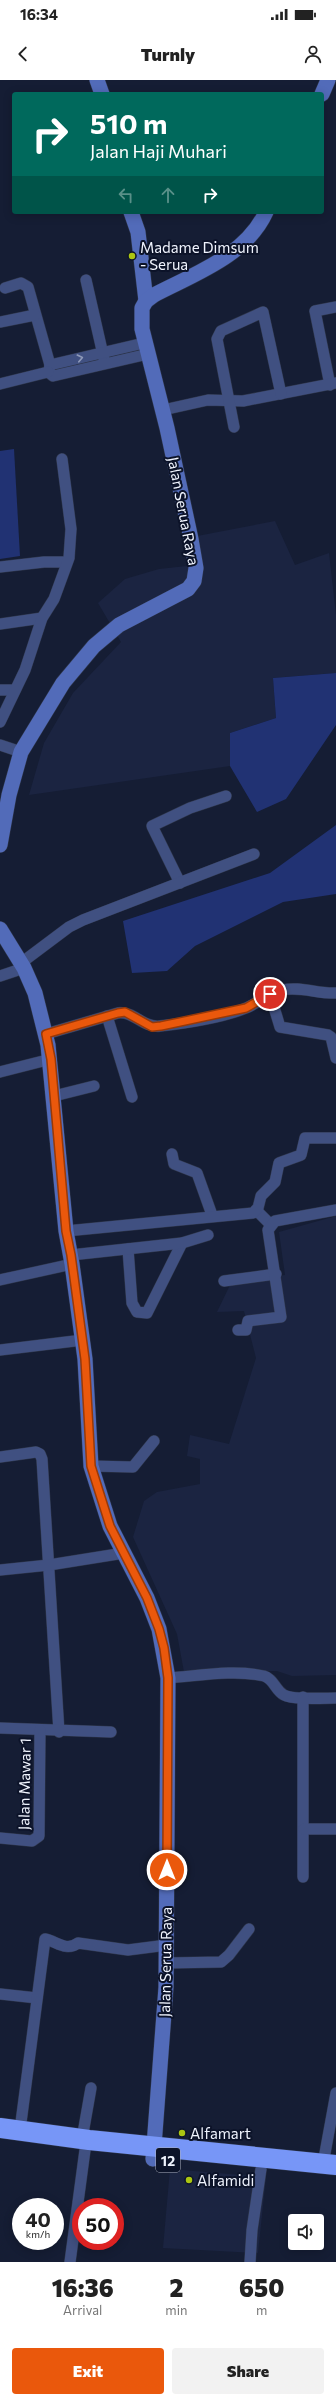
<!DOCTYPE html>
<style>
:root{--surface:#fff;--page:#f2f2f2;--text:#222;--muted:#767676;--accent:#ea580c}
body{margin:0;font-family:Commissioner,sans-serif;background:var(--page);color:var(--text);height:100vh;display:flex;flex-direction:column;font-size:15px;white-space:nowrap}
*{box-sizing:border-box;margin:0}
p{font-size:13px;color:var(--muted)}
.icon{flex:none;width:22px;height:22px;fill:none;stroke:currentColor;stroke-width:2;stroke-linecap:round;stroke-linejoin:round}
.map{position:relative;height:2182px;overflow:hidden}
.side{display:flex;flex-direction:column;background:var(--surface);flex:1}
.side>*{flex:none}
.guide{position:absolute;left:12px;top:12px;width:312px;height:122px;border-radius:4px;box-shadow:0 2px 10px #0003;background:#00695c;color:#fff;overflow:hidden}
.buttons{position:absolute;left:288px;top:2134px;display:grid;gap:8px}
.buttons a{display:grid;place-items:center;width:36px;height:36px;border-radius:4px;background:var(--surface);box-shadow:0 2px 10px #0003;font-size:20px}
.speed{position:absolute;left:12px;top:2118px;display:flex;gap:8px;font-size:20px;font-weight:700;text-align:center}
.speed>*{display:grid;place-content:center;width:52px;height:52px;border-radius:50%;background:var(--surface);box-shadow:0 2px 10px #0003;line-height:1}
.speed small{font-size:10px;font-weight:400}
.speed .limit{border:6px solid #d22;background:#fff;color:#111}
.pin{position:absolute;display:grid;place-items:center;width:34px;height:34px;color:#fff;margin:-17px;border:2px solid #fff;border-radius:50%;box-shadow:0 1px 4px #0007}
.me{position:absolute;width:44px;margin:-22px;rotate:0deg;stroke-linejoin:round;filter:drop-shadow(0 0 3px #0008)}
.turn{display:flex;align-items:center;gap:14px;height:84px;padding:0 12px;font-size:18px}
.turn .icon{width:52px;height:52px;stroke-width:2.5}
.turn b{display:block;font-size:28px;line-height:34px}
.lanes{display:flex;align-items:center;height:38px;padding:0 12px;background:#0003;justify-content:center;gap:20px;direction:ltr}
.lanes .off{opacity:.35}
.eta{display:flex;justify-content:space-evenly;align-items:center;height:68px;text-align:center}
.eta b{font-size:24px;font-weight:800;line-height:28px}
.cta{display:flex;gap:8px;margin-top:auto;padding:8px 12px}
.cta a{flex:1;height:46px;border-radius:4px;background:var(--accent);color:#fff;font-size:16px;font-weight:800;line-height:46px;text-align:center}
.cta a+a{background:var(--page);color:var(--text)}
.status{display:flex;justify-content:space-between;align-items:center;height:28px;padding:0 20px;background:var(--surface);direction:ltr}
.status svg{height:11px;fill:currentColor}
header{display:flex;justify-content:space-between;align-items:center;height:52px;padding:0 12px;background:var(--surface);font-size:18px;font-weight:800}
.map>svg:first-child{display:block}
</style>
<div class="status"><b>16:34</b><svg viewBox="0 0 49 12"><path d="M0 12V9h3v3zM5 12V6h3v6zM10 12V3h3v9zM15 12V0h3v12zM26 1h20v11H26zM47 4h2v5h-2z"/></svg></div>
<header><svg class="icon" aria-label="back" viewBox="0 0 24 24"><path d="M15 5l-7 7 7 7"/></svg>Turnly<svg class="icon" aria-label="person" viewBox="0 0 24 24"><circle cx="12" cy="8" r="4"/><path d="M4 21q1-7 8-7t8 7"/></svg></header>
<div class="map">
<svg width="336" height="2182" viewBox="0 0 336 2182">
<rect width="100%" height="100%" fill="#151d34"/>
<g fill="#1b2441">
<polygon points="275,441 295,485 329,473 336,535 336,593 273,598 276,638 230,653 230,686 29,715 44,663 73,613 121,562 98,523 125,499 159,489 196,485 192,457"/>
<polygon points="336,1136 336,1595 292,1596 277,1591 184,1592 177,1554 133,1457 144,1421 157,1412 200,1404 200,1379 187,1376 190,1355 229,1364 256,1278 244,1231 217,1232 231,1203 285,1195 279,1152"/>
<polygon points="170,2089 266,2097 258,2173 163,2168"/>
</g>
<g fill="#213273">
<polygon points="14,369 20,476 0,479 0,371"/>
<polygon points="336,593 336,645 286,719 257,732 230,686 230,653 276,638 273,598"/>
<polygon points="336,745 336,814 283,822 195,866 167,891 132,893 123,841 270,793"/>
</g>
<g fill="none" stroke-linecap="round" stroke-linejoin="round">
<g stroke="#2f374c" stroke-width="12">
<g id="street">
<polyline points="86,200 104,279"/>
<polyline points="5,208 21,203 28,207 50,285"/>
<polyline points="0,242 35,235"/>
<polyline points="49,291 50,285 144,263"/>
<polyline points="48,292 53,296 148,274"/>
<polyline points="0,304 48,292"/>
<polyline points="330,305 315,231 336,227"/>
<polyline points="163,330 208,320 243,321 336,303"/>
<polyline points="234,347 217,259 221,251 263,232 281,314"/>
<polyline points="0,487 44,482 67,482"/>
<polyline points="0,544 42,538"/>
<polyline points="0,610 15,610"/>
<polyline points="0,642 25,590 42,538 54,519 69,478 71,449 62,379"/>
<polyline points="0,665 21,672"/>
<polyline points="180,803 152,746 190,728 226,716"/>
<polyline points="21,883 69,847 83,840 254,774"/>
<polyline points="0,896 24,888"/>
<polyline points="270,914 280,947 328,955 331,957 336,978"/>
<polyline points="107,936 132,1017"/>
<path d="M46,954L118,933C134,931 143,948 160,946C187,943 221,938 246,928C259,923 268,912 282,910C301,906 317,914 336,913"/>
<polyline points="0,992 51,979"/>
<polyline points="54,1016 94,1006"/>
<polyline points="172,1074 174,1084 197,1093 212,1135"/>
<polyline points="256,1130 271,1145"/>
<polyline points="66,1151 253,1133 258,1128 261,1116 275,1102 279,1083 301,1075 305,1058 336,1058"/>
<polyline points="128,1169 132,1223 137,1232 147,1233 182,1163"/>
<polyline points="71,1175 182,1163 208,1155"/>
<polyline points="0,1200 72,1184"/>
<polyline points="224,1201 276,1194"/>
<polyline points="238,1250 246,1250 248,1241 281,1237 268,1150 275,1141 336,1130"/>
<polyline points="0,1270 83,1260"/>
<polyline points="0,1377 36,1372 40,1374 42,1379 59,1652"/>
<polyline points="91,1386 133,1387 154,1361"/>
<polyline points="0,1490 49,1485 124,1473"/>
<path d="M168,1598C198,1596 234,1589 264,1596C274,1599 275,1610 284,1615C292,1620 325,1618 336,1618"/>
<polyline points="303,1617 303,1797"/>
<polyline points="0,1648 111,1652"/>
<polyline points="304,1749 336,1749"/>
<polyline points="0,1758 32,1761 39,1756 40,1650"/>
<polyline points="167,1883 221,1882 229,1875 249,1849"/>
<polyline points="0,1914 37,1918"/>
<path d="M20,2050L45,1859C56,1861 66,1872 78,1863L128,1870L167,1865"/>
<polyline points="82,2059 91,2008"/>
<polyline points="323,2084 336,2013"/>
<polyline points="70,2182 85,2070"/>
<polyline points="250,2182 252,2150 261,2089"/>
</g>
</g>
<g stroke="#2f374c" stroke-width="16">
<g id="secondary">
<polyline points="97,0 102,14"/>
<polyline points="322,14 328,0"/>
<polyline points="131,132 138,152 146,221"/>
<path d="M0,765L9,715L21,672L63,603L94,566L119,545L188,509L194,501L196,488L191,459L167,348L142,249V228L146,221L154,215C194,194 246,176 266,132"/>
<polyline points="0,849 24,888 35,913 48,965 66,1151 72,1184 85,1279 91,1386 110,1446 147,1518 159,1549 168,1598 166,1907 153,2079"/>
</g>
</g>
<g stroke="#2f374c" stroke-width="21">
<polyline id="highway" points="0,2048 89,2060 336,2085"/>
</g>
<use href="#street" stroke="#405081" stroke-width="11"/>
<use href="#secondary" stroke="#526bb9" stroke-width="15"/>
<use href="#highway" stroke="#7796f7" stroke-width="20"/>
</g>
<defs><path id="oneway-chevron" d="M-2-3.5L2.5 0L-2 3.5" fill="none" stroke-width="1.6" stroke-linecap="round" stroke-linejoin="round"/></defs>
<use stroke="#8f9ab9" href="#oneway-chevron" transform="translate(80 278) rotate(-13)"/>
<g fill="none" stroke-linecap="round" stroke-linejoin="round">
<g stroke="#983908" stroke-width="10">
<polyline id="route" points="167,1790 168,1598 164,1568 159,1549 147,1518 110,1446 91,1386 85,1279 71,1175 66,1151 51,979 46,954 118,933 125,932 152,947 161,946 246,928 270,914"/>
</g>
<use href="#route" stroke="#ea580c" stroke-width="7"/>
</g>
<g fill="#acc611" stroke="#0c1329" stroke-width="1.5">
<circle cx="132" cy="176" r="4"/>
<circle cx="182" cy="2053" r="4"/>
<circle cx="189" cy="2100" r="4"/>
</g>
<g text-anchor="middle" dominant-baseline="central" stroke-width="4" stroke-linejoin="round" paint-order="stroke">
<rect fill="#0c1329" stroke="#acb0be" stroke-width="1" x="156" y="2068" width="24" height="24" rx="3"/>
<g font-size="14" font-weight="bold" fill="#f0f4fe">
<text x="168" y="2080">12</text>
</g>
<g font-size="15" fill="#f0f4fe" stroke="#0c1329" text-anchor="start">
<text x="140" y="167">Madame Dimsum<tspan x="140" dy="17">- Serua</tspan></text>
<text x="190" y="2053">Alfamart</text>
<text x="197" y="2100">Alfamidi</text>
</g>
<g font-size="15" fill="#f0f4fe" stroke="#0c1329">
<text transform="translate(184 431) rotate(79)">Jalan Serua Raya</text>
<text transform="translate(24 1704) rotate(-89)">Jalan Mawar 1</text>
<text transform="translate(165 1882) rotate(-89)">Jalan Serua Raya</text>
</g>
</g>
</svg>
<div class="buttons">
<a><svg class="icon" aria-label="sound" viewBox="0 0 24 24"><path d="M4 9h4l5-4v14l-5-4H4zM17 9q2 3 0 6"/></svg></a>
</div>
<div class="speed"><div>40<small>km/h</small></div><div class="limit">50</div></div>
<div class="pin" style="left:270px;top:914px;background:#d93025"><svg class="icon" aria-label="arrive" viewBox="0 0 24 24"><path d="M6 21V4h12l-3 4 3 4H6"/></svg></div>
<svg class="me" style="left:167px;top:1790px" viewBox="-20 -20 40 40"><circle r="17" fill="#ea580c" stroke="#fff" stroke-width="3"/><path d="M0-11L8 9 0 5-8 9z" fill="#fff"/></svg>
<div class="guide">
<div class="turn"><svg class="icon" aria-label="right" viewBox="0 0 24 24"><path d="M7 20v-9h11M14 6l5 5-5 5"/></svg><div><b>510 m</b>Jalan Haji Muhari</div></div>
<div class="lanes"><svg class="icon off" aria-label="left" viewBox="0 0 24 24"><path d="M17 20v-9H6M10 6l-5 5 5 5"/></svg><svg class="icon off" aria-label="ahead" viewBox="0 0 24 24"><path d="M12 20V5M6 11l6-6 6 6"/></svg><svg class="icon" aria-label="right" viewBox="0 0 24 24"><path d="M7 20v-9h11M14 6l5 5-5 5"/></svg></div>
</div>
</div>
<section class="side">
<div class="eta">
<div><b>16:36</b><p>Arrival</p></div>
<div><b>2</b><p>min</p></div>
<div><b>650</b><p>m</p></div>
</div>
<div class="cta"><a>Exit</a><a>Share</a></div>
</section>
